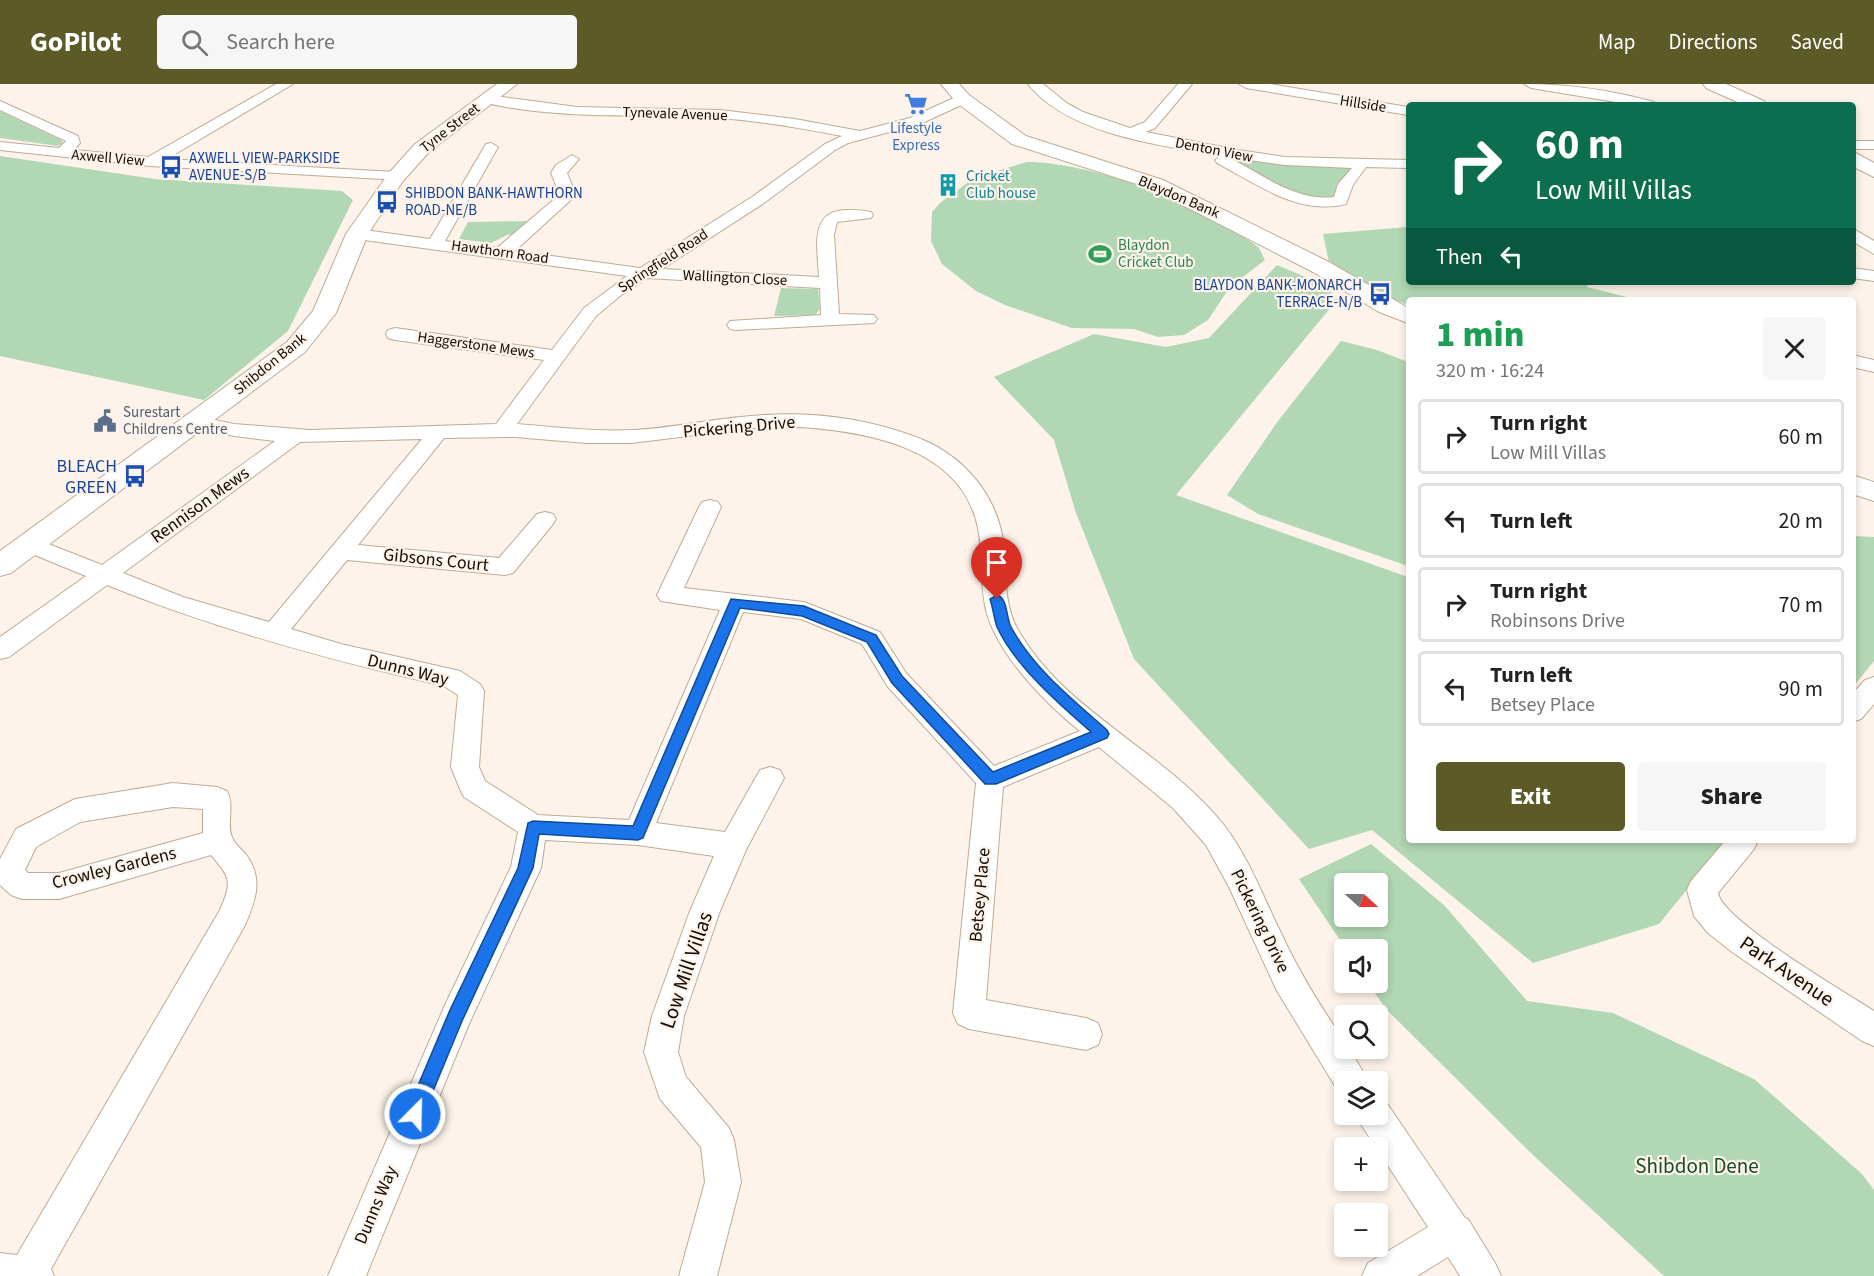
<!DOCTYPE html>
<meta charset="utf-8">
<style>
:root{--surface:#fff;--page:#f6f6f6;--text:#222;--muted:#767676;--line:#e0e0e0;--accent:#5c5a27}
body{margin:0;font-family:"Source Sans 3",sans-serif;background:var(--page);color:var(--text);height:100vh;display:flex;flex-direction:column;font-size:22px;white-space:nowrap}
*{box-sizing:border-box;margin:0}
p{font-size:20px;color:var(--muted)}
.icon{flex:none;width:33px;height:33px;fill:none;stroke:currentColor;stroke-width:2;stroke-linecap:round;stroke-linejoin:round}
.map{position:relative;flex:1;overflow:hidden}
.details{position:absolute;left:1406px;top:213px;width:450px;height:546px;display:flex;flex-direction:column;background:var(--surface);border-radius:6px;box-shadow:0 3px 9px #0003}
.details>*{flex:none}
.hud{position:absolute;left:1406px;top:18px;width:450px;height:183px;border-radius:6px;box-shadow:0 3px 9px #0003;background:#0b6e4f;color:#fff;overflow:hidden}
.needle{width:39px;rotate:111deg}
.fabs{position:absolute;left:1334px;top:789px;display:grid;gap:12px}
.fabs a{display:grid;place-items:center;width:54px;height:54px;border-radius:6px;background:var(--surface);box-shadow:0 3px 9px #0003;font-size:30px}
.pin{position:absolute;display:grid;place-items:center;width:51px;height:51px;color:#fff;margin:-62px -26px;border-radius:50% 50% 50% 0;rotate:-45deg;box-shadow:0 0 6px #0007}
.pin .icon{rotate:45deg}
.me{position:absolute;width:66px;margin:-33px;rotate:23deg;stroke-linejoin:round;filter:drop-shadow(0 0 4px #0008)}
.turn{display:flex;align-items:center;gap:21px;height:126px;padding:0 30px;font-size:27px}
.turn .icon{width:78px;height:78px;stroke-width:2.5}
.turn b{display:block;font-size:42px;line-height:51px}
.then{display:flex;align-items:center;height:57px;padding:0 30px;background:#0003;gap:12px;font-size:22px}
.round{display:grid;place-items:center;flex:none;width:63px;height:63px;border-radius:6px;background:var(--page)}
.overview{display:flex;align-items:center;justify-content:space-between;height:102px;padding:0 30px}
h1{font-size:36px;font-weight:800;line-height:45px;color:#1e9e55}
.button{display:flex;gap:12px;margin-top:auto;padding:12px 30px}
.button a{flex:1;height:69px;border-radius:6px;background:var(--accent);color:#fff;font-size:24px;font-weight:800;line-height:69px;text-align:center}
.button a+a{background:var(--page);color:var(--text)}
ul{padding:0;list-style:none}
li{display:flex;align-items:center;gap:18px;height:75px;margin:0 12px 9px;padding:0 18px;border:3px solid var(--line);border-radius:6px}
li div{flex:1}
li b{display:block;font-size:22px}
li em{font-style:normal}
header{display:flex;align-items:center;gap:36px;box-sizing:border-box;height:84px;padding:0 30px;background:var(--accent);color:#fff}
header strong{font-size:28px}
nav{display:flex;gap:33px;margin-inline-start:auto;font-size:21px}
.search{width:420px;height:54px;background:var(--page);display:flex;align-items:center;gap:15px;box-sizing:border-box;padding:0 21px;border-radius:6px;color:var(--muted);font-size:22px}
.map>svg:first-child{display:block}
</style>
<header>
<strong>GoPilot</strong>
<div class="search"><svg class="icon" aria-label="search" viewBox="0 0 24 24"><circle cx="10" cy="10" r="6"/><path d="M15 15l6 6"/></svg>Search here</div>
<nav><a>Map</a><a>Directions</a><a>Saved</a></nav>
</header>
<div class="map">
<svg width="1874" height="1192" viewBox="0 0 1874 1192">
<rect width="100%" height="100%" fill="#fdf3ea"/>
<g fill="#b1d7b4" fill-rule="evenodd">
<polygon points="0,27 61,56 63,59 58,62 0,54"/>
<polygon points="1191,61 1226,69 1359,80 1340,117 1317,120"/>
<polygon points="0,72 155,95 342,107 353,116 288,247 204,316 0,272"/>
<path d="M1027,78C1090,78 1187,116 1240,151C1246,155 1254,159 1259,164C1261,167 1263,173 1265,176L1230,203L1208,236L1184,251L1158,253L1134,245L1072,244L1005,221L976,207L942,180L931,157L932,128L940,119L974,94Z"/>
<polygon points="1408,136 1408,198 1588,198 1587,203 1639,216 1408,216 1408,221 1370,206 1330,183 1323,150 1407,143"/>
<polygon points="532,137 517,151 507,151 491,159 459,155 468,138"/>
<polygon points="1277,181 1327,202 1336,217 1176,411 1408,493 1408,756 1727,756 1659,840 1533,879 1372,746 1309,765 1134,575 1076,429 1054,356 994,293 1094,250 1166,263 1209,254"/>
<polygon points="781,204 818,205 820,225 815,231 774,232"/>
<polygon points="1341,257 1377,266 1408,278 1408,482 1258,430 1227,411 1278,337"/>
<polygon points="1853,452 1874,453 1874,577 1853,603"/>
<path d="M1371,760L1444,821L1527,917L1613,929L1754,995L1862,1090L1874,1106V1192H1664L1534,1072L1386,925L1368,899L1377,898V866L1346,865L1299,795ZM1344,800H1377V832H1344Z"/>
</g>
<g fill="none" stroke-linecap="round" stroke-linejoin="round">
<g stroke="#c0aa95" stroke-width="2">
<g id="street">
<polygon points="276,0 293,0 167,75 396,88 404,93 401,96 150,82 0,66 0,58 59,64 66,57 0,26 0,17 78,52 80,59 74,66 148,73"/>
<path d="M1028,0H1043L1068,20L1083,28L1130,44L1145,38L1178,0H1192L1155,44L1146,48L1238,66L1285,73L1408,76V84L1366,83L1353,101L1346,120C1298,132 1257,100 1217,79L1215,76L1221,72C1161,61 1068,51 1028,0ZM1228,73L1285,81L1352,84L1338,100L1334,113C1296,118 1260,89 1228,73Z"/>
<polygon points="1239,0 1270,0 1408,23 1408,31 1246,4"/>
<path d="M1524,0C1569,0 1611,6 1654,18L1656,21H1634L1531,4Z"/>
<path d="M487,11L577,23L720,26L795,35L860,47L910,34L958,12H968L970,15L968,18L920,40L848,59L835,66L764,119L662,185L819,193C818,166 808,126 847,126C855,126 863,126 871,128L873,131L871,134L837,138L834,151L839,230L874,231L877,235L874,239L736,246L730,245L727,241L730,237L821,231L820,204L647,194L620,212L596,232L517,340C556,343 595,348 634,346C673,344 711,335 751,332C805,327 861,333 913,352C962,369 999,411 1004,464C1006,490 1004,520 1017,544C1061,624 1159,665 1217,733C1247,767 1262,811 1282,851C1299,888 1321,923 1344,957V964H1349L1369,998H1344V1012L1340,1010L1277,907L1229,803L1206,761L1173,724L1099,663L1003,703L986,916L1086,934L1098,939L1102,950L1098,961L1086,966L969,945L958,940L953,929L976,699L888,603L862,560L801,535L743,528L656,739L725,748L760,686L770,683L780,686L784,694L746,766L720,827L684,932L678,968L686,993L729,1044L734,1056L741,1098L717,1192H679L705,1098L701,1063L660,1015L644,968L652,932L690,827L714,772L638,761L545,756L541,784L469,940L366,1192H328L445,921L511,783L518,748L464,713L460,705L451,683L458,611L444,602C329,576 216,545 107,501L9,573L0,575V553L86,492L20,465L17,460L20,455L28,452L36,455L102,481L275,357L234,352L189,342L186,338L189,334L196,332L234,340L310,346L496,340L544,276L395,256L388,254L386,250L388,246L395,244L552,266L584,224L627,192L357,155L349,150L357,145L430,155L486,60L491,59L498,63L445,157L497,164L558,112L559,109L551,89L556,81L572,71L579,75L567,89L575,109L573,114L515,167L640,184L752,113L825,60L842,52C801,44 760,37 719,34C641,29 560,37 482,18L480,15ZM801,343C869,348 962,364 978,444C984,472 979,502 987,530C1000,573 1046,620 1080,647L994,682L906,589L880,548L804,518L684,504L721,423L718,418L710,416L702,418L699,423L657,511L661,517L720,526L629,736L538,731L485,697L479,683L484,607L480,600L460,587L341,560L291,545L347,476L505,491L513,489L553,440L556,435L553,430L545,428L537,430L499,474L358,461L444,354L515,353L586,359H632L752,344ZM422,355L269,538L183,513L123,489L300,358Z"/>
<rect x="1852" y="57" width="22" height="8"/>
<polygon points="1852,144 1874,157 1874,170 1852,157"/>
<polygon points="1852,184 1874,187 1874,197 1852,194"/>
<polygon points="1852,271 1874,276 1874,288 1852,283"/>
<polygon points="1874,593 1874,620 1861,635 1852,638 1852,610 1865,596"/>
<path d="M173,699L217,703L227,707C235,722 226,740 232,753C234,760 243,766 247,772C264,796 255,818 244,843L51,1185L54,1192H0V1169L17,1171L220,826C232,798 231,794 211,771L59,815H22L11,811L0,801V775L16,745L75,715ZM173,723L203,725V749L59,789H28L25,786L36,763L80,738Z"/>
<path d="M1726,756H1758L1754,765L1718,809C1723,837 1845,908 1874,927V962L1862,957L1732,868L1708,849L1694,832L1687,806L1691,797Z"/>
<polygon points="1377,1014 1386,1018 1465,1134 1468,1135 1495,1179 1501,1192 1460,1192 1448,1173 1417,1192 1362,1192 1368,1179 1428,1143 1362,1042 1357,1030 1377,1030"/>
</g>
</g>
<g stroke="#c0aa95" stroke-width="2">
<g id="secondary">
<polygon points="497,0 517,0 429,68 403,97 368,150 336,229 305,268 11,489 0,492 0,467 287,258 313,227 346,150 389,89 415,60"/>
<polygon points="941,0 959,0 969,11 1026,52 1163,96 1329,178 1408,224 1408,239 1379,228 1313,188 1149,104 1012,60 957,19"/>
<polygon points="1703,0 1726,0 1764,17 1767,21 1744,21 1706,4"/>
<polygon points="1852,67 1874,79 1874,93 1852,82"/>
<polygon points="1852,391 1874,398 1874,417 1852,410"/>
</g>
</g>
<use href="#street" fill="#fff" fill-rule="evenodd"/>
<use href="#secondary" fill="#fff" fill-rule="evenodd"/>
</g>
<path fill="#1a73e8" stroke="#114b97" stroke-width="1.5" d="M997,511C1008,514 1006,534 1011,543C1034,585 1072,615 1107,646L1109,650L1107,654L996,700H985L892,599L867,558L802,532L740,524L643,754L638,756L539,750L533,784L462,937L421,1036L415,1039L408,1036L406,1030L450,926L518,784L528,739L533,737L633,742L731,515L804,522L876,551L902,592L993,688L1091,648C1059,620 1015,582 997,543C994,534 993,524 990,515Z"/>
<defs>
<g id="supermarket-bare" transform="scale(1.8)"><path d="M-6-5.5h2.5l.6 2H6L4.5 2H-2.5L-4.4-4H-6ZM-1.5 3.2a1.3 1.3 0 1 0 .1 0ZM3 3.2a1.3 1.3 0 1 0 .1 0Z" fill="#3f7fe0" stroke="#fdf3ea" stroke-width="2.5" paint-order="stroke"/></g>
<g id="bus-bare" transform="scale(1.8)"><path d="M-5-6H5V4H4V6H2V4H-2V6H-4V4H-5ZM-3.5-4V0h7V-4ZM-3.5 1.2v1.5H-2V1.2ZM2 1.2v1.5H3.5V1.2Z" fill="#1a4fb4" stroke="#fdf3ea" stroke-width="2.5" paint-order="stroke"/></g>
<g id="building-bare" transform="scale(1.8)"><path d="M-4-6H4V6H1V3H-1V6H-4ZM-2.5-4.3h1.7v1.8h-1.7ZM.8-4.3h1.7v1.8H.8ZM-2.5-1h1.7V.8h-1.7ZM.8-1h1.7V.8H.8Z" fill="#0f9aa8" stroke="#fdf3ea" stroke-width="2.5" paint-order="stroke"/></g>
<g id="stadium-bare" transform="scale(1.8)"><path d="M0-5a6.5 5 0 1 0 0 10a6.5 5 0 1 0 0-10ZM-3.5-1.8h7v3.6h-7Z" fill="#2e9e5b" stroke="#fdf3ea" stroke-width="2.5" paint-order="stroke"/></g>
<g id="civic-bare" transform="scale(1.8)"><path d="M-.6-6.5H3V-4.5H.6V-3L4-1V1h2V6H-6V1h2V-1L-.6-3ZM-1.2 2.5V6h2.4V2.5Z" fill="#5c6f8a" stroke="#fdf3ea" stroke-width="2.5" paint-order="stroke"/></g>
</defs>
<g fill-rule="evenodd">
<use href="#supermarket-bare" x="916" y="20"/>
<use href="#bus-bare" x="171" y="83"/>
<use href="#building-bare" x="948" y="101"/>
<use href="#bus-bare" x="387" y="118"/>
<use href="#stadium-bare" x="1100" y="170"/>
<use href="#bus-bare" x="1380" y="210"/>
<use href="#civic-bare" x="105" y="337"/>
<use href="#bus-bare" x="135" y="392"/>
</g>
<g text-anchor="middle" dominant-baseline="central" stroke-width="4.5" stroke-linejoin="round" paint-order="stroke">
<g font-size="15" fill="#120b04" stroke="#fdf3ea">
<text transform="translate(1363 20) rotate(9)">Hillside</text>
<text transform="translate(675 30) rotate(2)">Tynevale Avenue</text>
<text transform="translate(450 44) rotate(-38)">Tyne Street</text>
<text transform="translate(1214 66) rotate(11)">Denton View</text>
<text transform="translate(108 74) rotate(5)">Axwell View</text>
<text transform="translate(1179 113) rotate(23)">Blaydon Bank</text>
<text transform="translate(500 168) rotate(8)">Hawthorn Road</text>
<text transform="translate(663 177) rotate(-33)">Springfield Road</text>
<text transform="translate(735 194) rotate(3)">Wallington Close</text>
<text transform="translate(476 261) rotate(8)">Haggerstone Mews</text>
<text transform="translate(270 280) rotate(-39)">Shibdon Bank</text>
</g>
<g font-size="15" fill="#366cbe" stroke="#fdf3ea">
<text x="916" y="44">Lifestyle<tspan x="916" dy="17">Express</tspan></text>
</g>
<g font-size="15" fill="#164399" stroke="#fdf3ea" text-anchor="start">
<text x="189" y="74">AXWELL VIEW-PARKSIDE<tspan x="189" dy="17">AVENUE-S/B</tspan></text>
<text x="405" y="109">SHIBDON BANK-HAWTHORN<tspan x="405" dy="17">ROAD-NE/B</tspan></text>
<text x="1362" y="201" text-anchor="end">BLAYDON BANK-MONARCH<tspan x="1362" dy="17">TERRACE-N/B</tspan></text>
</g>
<g font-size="15" fill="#0d838f" stroke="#fdf3ea" text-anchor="start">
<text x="966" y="92">Cricket<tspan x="966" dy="17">Club house</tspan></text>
</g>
<g font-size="15" fill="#27864d" stroke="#fdf3ea" text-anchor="start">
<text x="1118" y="161">Blaydon<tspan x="1118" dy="17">Cricket Club</tspan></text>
</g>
<g font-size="15" fill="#4e5e75" stroke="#fdf3ea" text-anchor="start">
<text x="123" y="328">Surestart<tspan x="123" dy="17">Childrens Centre</tspan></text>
</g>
<g font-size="18" fill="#120b04" stroke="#fdf3ea">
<text transform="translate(739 343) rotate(-5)">Pickering Drive</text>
<text transform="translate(200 421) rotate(-36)">Rennison Mews</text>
<text transform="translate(436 476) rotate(6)">Gibsons Court</text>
<text transform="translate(408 586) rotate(14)">Dunns Way</text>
<text transform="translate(114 784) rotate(-14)">Crowley Gardens</text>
<text transform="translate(980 811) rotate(-85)">Betsey Place</text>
<text transform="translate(1260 837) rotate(64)">Pickering Drive</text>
<text transform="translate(376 1121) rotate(-67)">Dunns Way</text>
</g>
<g font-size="18" fill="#164399" stroke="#fdf3ea" text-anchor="end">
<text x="117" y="382">BLEACH<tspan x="117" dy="21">GREEN</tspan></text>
</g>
<g font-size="21" fill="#120b04" stroke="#fdf3ea">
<text transform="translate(686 886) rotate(-71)">Low Mill Villas</text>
<text transform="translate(1787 887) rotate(34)">Park Avenue</text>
</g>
<g font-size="21" fill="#164d22" stroke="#fdf3ea">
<text x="1697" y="1082">Shibdon Dene</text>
</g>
</g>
</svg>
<div class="fabs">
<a><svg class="needle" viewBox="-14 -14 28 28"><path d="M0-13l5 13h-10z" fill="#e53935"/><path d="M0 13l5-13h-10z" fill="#767676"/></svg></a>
<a><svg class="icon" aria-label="sound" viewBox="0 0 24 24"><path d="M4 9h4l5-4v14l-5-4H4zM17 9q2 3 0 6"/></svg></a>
<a><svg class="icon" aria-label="search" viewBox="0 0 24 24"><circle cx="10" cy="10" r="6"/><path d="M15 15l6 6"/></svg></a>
<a><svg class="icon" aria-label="layers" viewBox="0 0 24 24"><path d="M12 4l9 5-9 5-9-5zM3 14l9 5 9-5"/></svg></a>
<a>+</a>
<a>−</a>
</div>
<div class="pin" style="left:997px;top:515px;background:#d93025"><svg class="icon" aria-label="arrive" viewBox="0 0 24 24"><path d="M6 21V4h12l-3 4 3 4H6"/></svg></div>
<svg class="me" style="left:415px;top:1030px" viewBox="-20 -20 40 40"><circle r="17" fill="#1a73e8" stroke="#fff" stroke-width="3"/><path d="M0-11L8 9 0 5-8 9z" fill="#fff"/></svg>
<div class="hud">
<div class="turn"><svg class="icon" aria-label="right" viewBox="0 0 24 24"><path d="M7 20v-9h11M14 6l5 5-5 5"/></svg><div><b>60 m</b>Low Mill Villas</div></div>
<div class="then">Then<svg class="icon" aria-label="left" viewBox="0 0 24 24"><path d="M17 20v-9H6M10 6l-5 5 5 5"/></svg></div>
</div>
<section class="details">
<div class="overview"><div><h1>1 min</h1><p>320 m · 16:24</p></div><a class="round"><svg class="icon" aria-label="close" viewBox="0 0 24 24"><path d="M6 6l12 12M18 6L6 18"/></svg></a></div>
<ul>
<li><svg class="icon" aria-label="right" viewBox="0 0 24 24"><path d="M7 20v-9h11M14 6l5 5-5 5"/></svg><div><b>Turn right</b><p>Low Mill Villas</p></div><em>60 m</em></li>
<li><svg class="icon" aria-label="left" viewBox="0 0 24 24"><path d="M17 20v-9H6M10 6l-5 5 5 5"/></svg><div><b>Turn left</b></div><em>20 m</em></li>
<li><svg class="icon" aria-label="right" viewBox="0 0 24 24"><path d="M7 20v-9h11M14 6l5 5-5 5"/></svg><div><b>Turn right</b><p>Robinsons Drive</p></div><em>70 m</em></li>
<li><svg class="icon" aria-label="left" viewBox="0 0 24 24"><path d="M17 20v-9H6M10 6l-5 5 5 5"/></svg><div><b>Turn left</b><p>Betsey Place</p></div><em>90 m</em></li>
</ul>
<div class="button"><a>Exit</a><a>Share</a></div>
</section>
</div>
